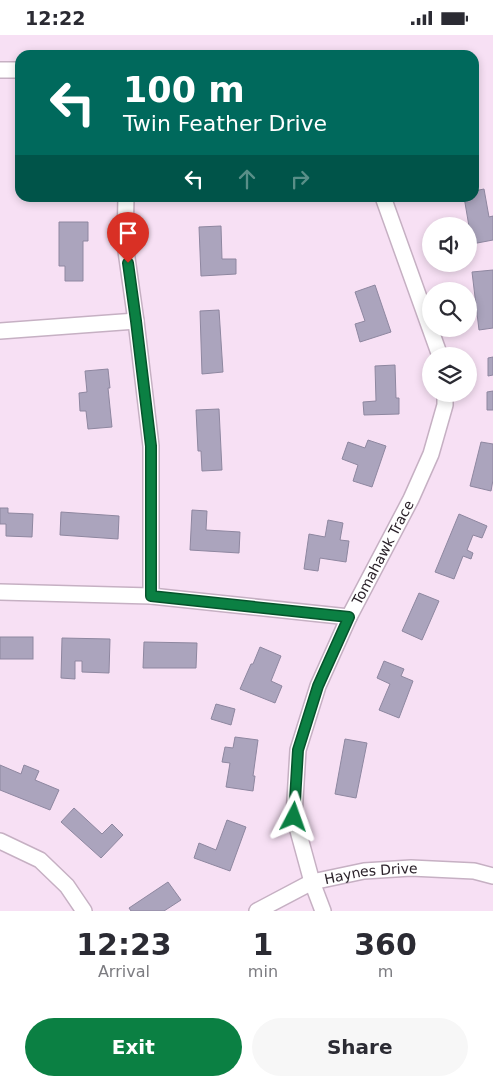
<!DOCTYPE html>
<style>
:root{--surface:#fff;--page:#f7f7f7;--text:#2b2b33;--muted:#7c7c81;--accent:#0b8043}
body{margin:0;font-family:"DejaVu Sans",sans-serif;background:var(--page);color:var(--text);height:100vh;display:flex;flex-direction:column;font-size:19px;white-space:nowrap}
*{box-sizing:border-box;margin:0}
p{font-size:16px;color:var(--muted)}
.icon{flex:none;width:28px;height:28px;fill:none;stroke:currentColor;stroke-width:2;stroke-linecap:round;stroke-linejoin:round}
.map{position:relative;height:876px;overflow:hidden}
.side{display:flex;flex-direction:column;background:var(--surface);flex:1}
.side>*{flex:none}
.guide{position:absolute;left:15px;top:15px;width:464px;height:152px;border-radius:15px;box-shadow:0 2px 8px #0003;background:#00695c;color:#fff;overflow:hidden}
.fabs{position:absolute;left:422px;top:182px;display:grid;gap:10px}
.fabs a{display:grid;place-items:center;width:55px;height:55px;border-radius:50%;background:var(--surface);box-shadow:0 2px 8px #0003;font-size:25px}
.pin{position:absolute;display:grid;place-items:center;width:42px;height:42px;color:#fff;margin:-51px -21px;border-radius:50% 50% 50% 0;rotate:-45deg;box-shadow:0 0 5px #0007}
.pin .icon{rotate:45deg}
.me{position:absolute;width:55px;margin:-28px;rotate:4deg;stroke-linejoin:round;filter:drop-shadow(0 0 4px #0008)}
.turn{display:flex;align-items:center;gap:18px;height:105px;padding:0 25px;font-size:22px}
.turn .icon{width:65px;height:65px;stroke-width:2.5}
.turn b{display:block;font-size:35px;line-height:42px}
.lanes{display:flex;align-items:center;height:48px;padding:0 25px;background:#0003;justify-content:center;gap:25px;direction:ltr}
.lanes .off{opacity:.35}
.eta{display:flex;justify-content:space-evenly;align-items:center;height:85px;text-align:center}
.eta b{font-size:30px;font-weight:600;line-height:35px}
.button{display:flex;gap:10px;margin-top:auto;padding:10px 25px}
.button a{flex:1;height:58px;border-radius:30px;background:var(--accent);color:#fff;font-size:20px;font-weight:600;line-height:58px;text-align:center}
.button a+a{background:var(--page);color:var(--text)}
.status{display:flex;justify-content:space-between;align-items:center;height:35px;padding:0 25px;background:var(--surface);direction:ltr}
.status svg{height:14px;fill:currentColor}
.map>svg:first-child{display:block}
</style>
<div class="status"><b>12:22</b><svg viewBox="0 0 49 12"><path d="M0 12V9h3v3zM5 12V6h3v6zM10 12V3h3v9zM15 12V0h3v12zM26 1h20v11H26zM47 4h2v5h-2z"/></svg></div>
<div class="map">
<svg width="493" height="876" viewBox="0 0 493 876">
<rect width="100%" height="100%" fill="#f7e0f4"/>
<g fill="#aba4bd" stroke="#8e87a0">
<polygon points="484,154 489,182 493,181 493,205 472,209 464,162 474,162 474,156"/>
<polygon points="59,187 88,187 88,206 83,206 83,246 65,246 65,231 59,231"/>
<polygon points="221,191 222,224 236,224 236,239 201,241 199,192"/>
<polygon points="493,235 493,293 479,295 472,237"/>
<polygon points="375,250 391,297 360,307 355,289 365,286 355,257"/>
<polygon points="219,275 223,337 202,339 200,276"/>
<polygon points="493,322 493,340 488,341 488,323"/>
<polygon points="395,330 396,363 399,363 399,379 364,380 363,367 376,366 375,331"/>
<polygon points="108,334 110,353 108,353 112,392 88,394 86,376 80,376 79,358 87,357 85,336"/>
<polygon points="493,356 493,375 487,375 487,357"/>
<polygon points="219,374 222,435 202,436 201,416 198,416 196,375"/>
<polygon points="368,405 386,411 372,452 353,446 358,430 342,424 348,407 365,413"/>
<polygon points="481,407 493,409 493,445 491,456 470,451"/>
<polygon points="0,473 8,473 8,478 33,479 32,502 6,501 6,489 0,489"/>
<polygon points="192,475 207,476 206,495 240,497 239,518 190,515"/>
<polygon points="61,477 119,481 118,504 60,500"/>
<polygon points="459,479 487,491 482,503 473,500 467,515 473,518 471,524 463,521 454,544 435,537"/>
<polygon points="328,485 343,488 340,505 349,506 346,527 320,523 318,536 304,534 309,499 325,502"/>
<polygon points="419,558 439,566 422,605 402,596"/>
<rect x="0" y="602" width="33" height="22"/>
<polygon points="62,603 110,604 109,638 82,637 82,626 75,626 75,644 61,643"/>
<polygon points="144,607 197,608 196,633 143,633"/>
<polygon points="260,612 281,621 271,646 282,651 275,668 240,654 251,629 253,629"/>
<polygon points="384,626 404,634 401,641 413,646 399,683 379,675 390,649 377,643"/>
<polygon points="216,669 235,674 231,690 211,684"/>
<polygon points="235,702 258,705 253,741 255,741 253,756 226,752 230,728 222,727 225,712 233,713"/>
<polygon points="345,704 367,708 356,763 335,759"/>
<polygon points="0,730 21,739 24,730 39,736 35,745 59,755 50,775 0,755"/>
<polygon points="74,773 102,799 112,789 123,800 101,823 61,787"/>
<polygon points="227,785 246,792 230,836 194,823 199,808 216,815"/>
<polygon points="168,847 181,865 164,876 131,876 129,873"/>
</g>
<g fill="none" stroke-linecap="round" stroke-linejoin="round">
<g stroke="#c6b0c3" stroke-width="18">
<g id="minor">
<polyline points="0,35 20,35"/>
<polyline points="126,162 125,209 136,286 151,411 151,561"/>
<polyline points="383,162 440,321"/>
<polyline points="0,296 136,286"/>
<polyline points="0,557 151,561 349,582"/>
<polyline points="0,806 40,825 67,851 84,876"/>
<path id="s1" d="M257,876L312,847L364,836L411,833L474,836L493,841"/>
<path id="s2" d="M323,876L312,847L294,781L298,715L318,651L349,582L411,464L431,419L445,370V359"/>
</g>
</g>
<use href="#minor" stroke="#fff" stroke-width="15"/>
</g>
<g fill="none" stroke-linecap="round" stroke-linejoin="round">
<g stroke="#07532c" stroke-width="12">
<polyline id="route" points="128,228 136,286 151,411 151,561 349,582 318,651 298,715 294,782"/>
</g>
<use href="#route" stroke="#0b8043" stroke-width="9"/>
</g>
<g text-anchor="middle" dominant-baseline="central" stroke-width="4" stroke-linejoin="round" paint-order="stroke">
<g font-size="14" fill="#2b222a" stroke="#fef1fd">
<text stroke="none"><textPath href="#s2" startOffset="381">Tomahawk Trace</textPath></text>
<text stroke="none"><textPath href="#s1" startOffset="122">Haynes Drive</textPath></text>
</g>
</g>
</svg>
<div class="fabs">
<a><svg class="icon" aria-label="sound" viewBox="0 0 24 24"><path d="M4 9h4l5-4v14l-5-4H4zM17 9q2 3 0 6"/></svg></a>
<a><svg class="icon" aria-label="search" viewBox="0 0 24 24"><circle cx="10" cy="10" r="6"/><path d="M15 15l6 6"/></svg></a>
<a><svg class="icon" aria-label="layers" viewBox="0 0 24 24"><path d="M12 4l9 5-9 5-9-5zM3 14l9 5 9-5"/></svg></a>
</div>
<div class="pin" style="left:128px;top:228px;background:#d93025"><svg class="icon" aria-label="arrive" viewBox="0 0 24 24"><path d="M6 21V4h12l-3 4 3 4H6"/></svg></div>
<svg class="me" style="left:294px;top:782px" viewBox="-20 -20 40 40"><path d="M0-17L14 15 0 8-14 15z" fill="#0b8043" stroke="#fff" stroke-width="4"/></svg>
<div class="guide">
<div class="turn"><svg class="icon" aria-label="left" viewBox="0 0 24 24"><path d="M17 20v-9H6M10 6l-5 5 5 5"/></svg><div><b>100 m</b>Twin Feather Drive</div></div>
<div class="lanes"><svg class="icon" aria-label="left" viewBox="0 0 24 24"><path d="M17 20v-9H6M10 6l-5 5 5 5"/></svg><svg class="icon off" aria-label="ahead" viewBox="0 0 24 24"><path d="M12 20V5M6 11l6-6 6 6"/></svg><svg class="icon off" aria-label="right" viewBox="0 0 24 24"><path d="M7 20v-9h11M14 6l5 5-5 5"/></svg></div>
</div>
</div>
<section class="side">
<div class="eta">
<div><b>12:23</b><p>Arrival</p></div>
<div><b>1</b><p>min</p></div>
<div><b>360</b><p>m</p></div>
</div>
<div class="button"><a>Exit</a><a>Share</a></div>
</section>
